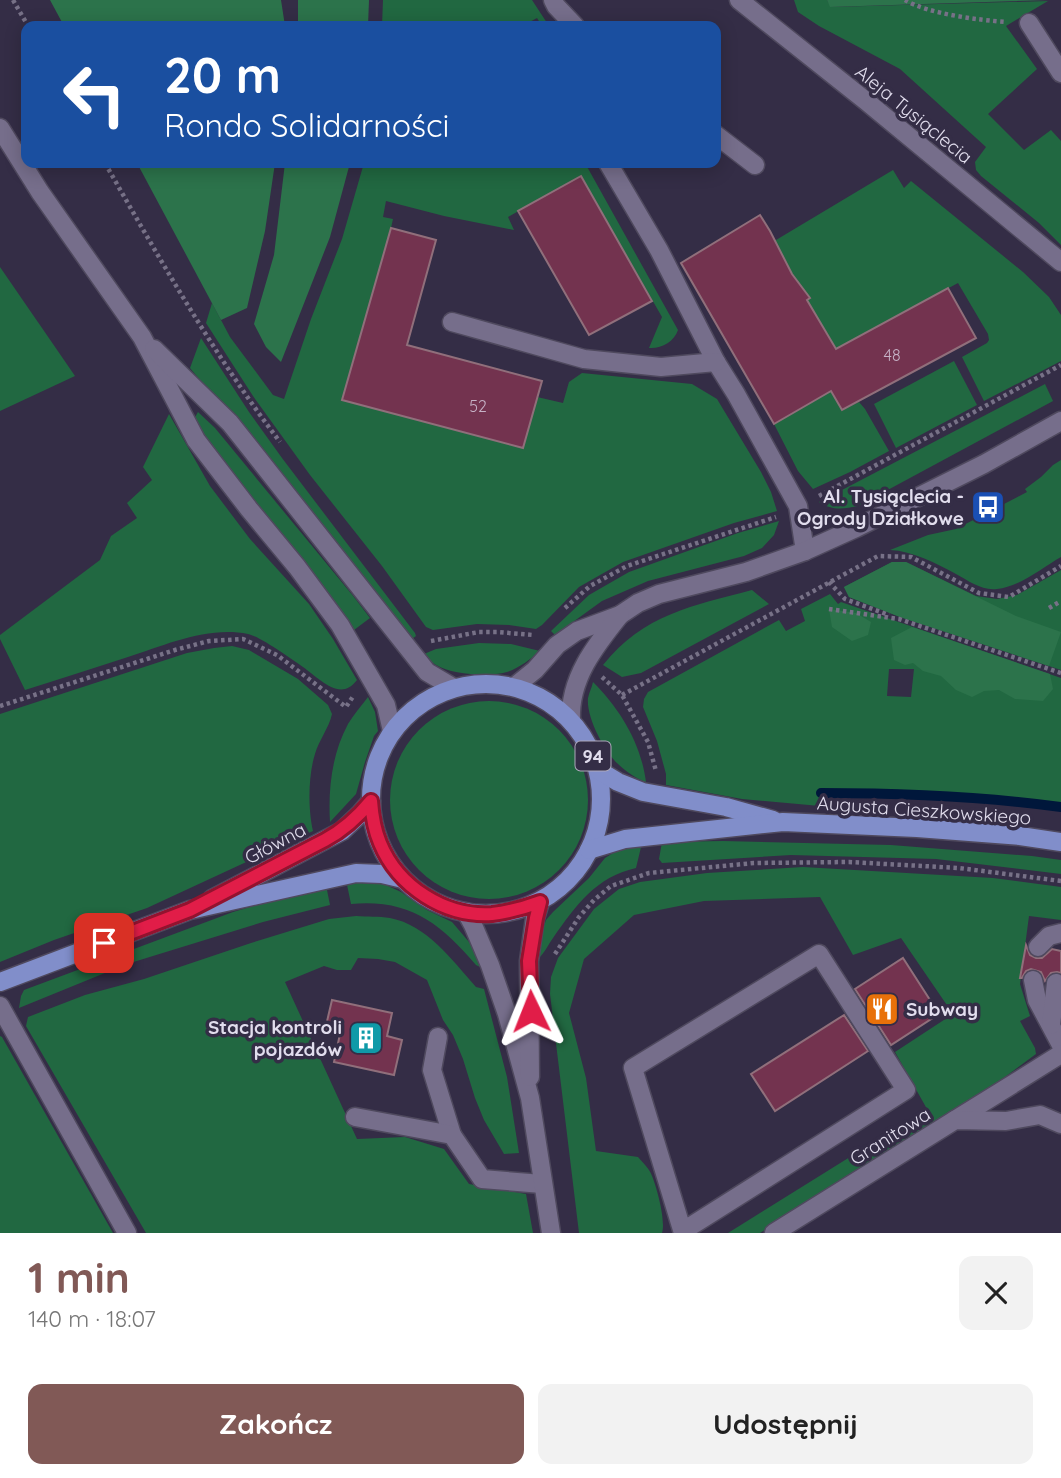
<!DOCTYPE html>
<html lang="pl">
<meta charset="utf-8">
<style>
:root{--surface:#fff;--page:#f2f2f2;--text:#222;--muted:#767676;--accent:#815956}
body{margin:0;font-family:Quicksand,sans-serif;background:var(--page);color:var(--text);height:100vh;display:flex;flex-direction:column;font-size:26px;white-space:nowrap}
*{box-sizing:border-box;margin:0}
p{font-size:23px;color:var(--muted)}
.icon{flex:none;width:38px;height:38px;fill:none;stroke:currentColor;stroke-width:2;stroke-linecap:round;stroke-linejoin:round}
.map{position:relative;height:1233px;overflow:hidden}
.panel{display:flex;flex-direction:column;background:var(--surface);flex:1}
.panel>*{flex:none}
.guide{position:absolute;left:21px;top:21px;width:700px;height:147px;border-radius:14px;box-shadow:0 4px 18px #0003;background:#1a4fa0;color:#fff;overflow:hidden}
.pin{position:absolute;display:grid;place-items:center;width:60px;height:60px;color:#fff;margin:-30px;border-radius:14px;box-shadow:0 4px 10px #0006}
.me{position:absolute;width:77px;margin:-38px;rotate:358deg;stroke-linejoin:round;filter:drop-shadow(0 0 5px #0008)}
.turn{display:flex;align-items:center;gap:24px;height:147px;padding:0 28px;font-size:32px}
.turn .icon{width:91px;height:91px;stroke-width:2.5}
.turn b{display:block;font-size:49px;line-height:60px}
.round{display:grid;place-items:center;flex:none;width:74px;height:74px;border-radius:14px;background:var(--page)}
.headline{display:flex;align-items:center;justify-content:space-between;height:119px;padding:0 28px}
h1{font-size:42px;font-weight:800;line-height:52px;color:var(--accent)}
.action{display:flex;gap:14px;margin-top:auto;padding:14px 28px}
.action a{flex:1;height:80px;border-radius:14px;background:var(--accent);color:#fff;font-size:28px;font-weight:800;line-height:80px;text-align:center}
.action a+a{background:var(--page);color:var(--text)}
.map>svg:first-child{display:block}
</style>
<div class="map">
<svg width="1061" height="1233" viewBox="0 0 1061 1233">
<rect width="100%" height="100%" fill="#342d46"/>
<g fill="#216841" fill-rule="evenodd">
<polygon points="383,0 532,0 549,26 542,26 537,18 522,26 382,26"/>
<polygon points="794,0 827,0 831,7 1048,1 1006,26 1037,69 988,114 1024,150 1051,130 1061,141 1061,245 1039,223 981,176 976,170 975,162 986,147 900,69 819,26 798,12"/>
<path d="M364,163H585L678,330C674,342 661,349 649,348L662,317L581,176L508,217L514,230L444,216L386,201L383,217L393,219L391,228L342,399L522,448L537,397L563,403L569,382L582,373L692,384L717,399L761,472L771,492L777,511L734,523L623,562L579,587L542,625L536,629L509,625L477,624L433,630L426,627L382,566L310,475L253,396L206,323L212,303L230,337L273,395L284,399L311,319L342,239Z"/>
<polygon points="893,170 904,188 911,181 1023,272 1049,297 1061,315 1061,361 984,401 962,357 987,343 989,340 988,334 958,283 814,361 819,320 817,318 814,320 796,279 781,262 785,259 784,258 773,239 776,240"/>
<polygon points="0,267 75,376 0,411"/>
<polygon points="201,338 249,412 282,458 415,633 416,636 412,639 190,368"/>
<polygon points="954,361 977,405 896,448 874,404"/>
<path d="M1045,384L1053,401L858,506C844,509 832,511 819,502Z"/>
<polygon points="831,391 842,410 859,402 865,409 889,451 850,472 813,489 798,471 774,424"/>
<polygon points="198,412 215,428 354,597 370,618 354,630 323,588 228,472 194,419"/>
<path d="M169,414L210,486L250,539L309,604L333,639L357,680C340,703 319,678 303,667C291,659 261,637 248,634C207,626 166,645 128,657C94,668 60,679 25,690L0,639V635L100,560L111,536L137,518L127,503L152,480L143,467Z"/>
<path d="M1061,460V557C1042,568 1019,587 997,589C982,591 969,581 956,574C935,563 913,551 890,550L928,535L956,529L1027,492L1025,489L1041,477L1053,465Z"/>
<polygon points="779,521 774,535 762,548 744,556 648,581 602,601 555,635 551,631 589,595 629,572 738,533"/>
<polygon points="892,562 906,562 976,596 997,599 1017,595 1061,570 1061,670 900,617 849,597 844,587"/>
<path d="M752,590L769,604L641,673L622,677L603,665C644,614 692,606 752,590Z"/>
<path d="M830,594L838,604L841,602L1061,678V807C980,796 903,793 822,793L831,807L742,799L666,785V774L657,741L643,707L644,699L648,692L779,620L786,631L805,621L801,609ZM889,669H914L911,697L887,696Z"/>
<path d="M479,643L511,644L540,651C531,659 519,668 507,672C489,677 453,675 436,665C432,663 428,658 424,654L436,649Z"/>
<path d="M232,646L249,650L298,679L328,705L332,714C329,728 319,740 315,754C308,776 308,810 313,831L147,908L54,940L0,962V714L187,653L214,648Z"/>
<path d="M593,682C620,709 641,743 646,782C635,778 627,772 618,764C604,751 586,717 588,698C589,693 592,687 593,682Z"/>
<path d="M368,697L375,712L378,731L374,736L365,762L356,794L330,822C328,788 332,754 348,724C354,714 362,705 368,697Z"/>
<circle cx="489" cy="800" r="99"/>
<polygon points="723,841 891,845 1032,856 1061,860 1061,874 936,859 791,855 662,863 659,859 662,842"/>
<path d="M642,843L636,868C596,877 576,905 553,938C548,945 544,954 537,960L543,929L546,920L553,912L589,878L605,858L618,850Z"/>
<path d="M803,867L993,878L1061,887V920L1029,916L1020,984L1030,1016L1020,1021L1035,1048L1036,1054L1005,1077L760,1233H728L927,1109L895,1052L953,1014L901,938L853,955L820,897L704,901L634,915L584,959L569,1013L586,1078L596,1151L638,1157C643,1163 650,1169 652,1176C657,1188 666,1221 662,1233H579L550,994L551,977L558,958L594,909L619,889L640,882L707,873Z"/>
<path d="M346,880H361L386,885L401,892L427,910L452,922L475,949L480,967L476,965C439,922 409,899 351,904Z"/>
<polygon points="326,885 330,905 263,922 127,964 19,1008 21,996 24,990 233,912"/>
<path d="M356,916C367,917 379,916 390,918C427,925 452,960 476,987L484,989L507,1077L519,1153L504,1154L484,1120L475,1098L463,1059L453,1035L443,1020L427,980L395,962L378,959L358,958L351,970H337L324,966L285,982L357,1139L405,1137L444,1149L469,1184L526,1194L533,1233H146L26,1026L28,1017L85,995L144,979L251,943L329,919Z"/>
<polygon points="0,1036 2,1037 113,1233 0,1233"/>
</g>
<g fill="#2c734b">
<polygon points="50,0 281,0 285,26 64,26"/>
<polygon points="298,0 369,0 368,26 298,26"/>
<polygon points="827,0 1050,0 830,7"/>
<polygon points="137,163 275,163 265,231 247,308 221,320"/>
<polygon points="285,163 350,163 330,237 281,362 266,347 254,324 274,255"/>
<polygon points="892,562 906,562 1016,616 1061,632 1049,666 900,617 849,597 844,587"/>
<polygon points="829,609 856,613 871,622 868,635 852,641 832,627"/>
<polygon points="912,627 1050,674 1053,689 1043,701 1015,699 999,690 984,691 972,697 956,690 941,676 923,671 913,663 905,665 894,660 891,638"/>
</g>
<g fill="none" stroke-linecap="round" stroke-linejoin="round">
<path stroke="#00173b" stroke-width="10" d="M821,793C903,793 980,796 1061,807"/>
</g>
<g fill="#73334f" stroke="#906f7b" stroke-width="2">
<polygon points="581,176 652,301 589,335 518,211"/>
<polygon points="760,215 770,231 792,274 810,298 807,300 836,349 948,288 976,338 842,410 831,391 774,424 681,263"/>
<polygon points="391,228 436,240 407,345 542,381 523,448 342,400"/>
<polygon points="1026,945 1030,955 1036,958 1042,958 1052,949 1061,951 1061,973 1057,972 1051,973 1045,981 1041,972 1031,969 1026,971 1022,978 1020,978"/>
<polygon points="903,958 939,1014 891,1045 855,989"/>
<polygon points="332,1000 392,1013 387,1036 402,1040 394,1075 334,1062 340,1034 325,1030"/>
<polygon points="844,1015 868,1051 775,1111 751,1074"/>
</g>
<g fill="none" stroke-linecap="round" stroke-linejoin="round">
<g stroke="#4f495e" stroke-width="21">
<g id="lane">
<polyline points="553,0 556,6 575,26"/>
<polyline points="739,0 866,101 1061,262"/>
<polyline points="1029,23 1061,73"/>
<polyline points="716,135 755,165"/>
<polyline points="608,163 659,250 716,362 736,394 798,506 805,551"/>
<polyline points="452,322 584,359 661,367 716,362"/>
<polyline points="1038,947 1049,936 1061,933"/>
<polyline points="1033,980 1037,1000 1061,1045"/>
<polyline points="0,1006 127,1233"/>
<polyline points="1051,1025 1056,983"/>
<polyline points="438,1037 432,1070 452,1135"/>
<polyline points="355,1117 452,1135 482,1179 542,1184"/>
<polyline points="955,1120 1061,1054"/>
<polyline points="683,1233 633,1068 819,954 906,1090 683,1231"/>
<polyline points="774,1233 955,1120 1006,1121 1040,1115 1061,1124"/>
</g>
</g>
<g stroke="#4f495e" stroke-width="21">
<g id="street">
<polyline points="466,912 473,925 490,965 507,1014 530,1098 551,1233"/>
<polyline points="530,1077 529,961 535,918 540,902"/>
</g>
</g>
<g stroke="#4f495e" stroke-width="21">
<g id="secondary">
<polyline points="0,128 40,192 142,337 196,440 249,509 297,567 340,625 386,705 392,731"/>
<polyline points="154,349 230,423 427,672 454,688"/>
<polyline points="514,687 535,670 557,645 577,631 620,615 638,603 659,594 746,572 805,551 856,528 984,464 1061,421"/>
<path d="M571,720C569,679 595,646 620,615"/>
</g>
</g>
<g stroke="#4f495e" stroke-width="21">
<g id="primary">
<circle cx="486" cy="799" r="115"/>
<polyline points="598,770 618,782 643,792 726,807 773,820"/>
<polyline points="589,850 625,839 783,822 917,828 1020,836 1061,842"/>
<polyline points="212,899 342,831 359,815 371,801"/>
<polyline points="0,982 190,910 356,873 382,874 403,879"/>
</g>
</g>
<g stroke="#777187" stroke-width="4.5" stroke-dasharray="3.5 3.5" stroke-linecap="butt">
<polyline points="13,0 28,26"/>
<path d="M905,0C928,14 979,20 1006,22"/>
<path d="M105,163C159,258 214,355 280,442"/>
<polyline points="819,496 1061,365"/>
<polyline points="829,582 845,599 889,615"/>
<polyline points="565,608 590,586 627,566 776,517"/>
<polyline points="1049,608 1061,601"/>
<polyline points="829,609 899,619 1061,673"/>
<polyline points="431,641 479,632 497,632 533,635"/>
<polyline points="602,677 622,695 648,742 656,771"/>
<polyline points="622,695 878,556 911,557 979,593 1009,597 1061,566"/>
<polyline points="0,706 175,650 209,641 243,639 277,655 346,707 354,695"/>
<polyline points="555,954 579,917 594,900 611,886 649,873 754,863 849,862 959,868 1061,881"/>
</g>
<use href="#lane" stroke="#766e8b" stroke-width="18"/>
<use href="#street" stroke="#766e8b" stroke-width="18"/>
<use href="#secondary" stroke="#766e8b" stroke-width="18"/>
<use href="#primary" stroke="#818eca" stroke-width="18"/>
</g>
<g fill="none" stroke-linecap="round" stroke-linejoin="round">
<g stroke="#92132f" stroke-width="18">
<path id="route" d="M104,943L190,910L325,840C344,830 357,818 371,801C372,815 374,829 380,843C398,887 445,917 492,914C509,912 524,908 540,902L536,918L529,961L531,1011"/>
</g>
<use href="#route" stroke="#e11d48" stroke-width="12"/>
</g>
<defs>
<g id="bus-square" transform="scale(1.75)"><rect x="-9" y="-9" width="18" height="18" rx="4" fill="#1a4fb4" stroke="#342d46"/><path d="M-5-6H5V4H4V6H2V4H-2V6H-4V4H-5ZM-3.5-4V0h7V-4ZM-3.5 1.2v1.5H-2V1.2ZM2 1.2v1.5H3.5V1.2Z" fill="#fff"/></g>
<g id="restaurant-square" transform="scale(1.75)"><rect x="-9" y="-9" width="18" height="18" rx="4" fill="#e8710a" stroke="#342d46"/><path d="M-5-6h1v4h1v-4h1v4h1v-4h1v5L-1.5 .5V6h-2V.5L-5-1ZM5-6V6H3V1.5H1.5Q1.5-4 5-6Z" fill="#fff"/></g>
<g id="building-square" transform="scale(1.75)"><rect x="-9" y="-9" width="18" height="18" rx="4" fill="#0f9aa8" stroke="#342d46"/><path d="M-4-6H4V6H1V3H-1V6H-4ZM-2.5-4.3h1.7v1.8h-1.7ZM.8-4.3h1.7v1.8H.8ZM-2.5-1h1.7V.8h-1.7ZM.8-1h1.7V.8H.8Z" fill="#fff"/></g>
</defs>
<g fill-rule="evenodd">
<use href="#bus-square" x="988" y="507"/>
<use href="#restaurant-square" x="882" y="1009"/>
<use href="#building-square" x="366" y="1038"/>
</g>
<g text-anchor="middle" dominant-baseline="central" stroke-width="7" stroke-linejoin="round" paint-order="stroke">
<g font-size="16" fill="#c6b2c6">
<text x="892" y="355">48</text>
<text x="478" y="406">52</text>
</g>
<rect fill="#342d46" stroke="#ada8bb" stroke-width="2" x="575.5" y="741.5" width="35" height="29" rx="5"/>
<g font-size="18" font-weight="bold" fill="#e1dded">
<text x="593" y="756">94</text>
</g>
<g font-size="19" fill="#e1dded" stroke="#342d46">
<text transform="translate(914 114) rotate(39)">Aleja Tysiąclecia</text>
<text transform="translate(924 810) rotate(4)">Augusta Cieszkowskiego</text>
<text transform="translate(275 843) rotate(-28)">Główna</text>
<text transform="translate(890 1136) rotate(-32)">Granitowa</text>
</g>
<g font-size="19" font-weight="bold" fill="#e1dded" stroke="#342d46" text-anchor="end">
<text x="964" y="496">Al. Tysiąclecia -<tspan x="964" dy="22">Ogrody Działkowe</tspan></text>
<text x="906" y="1009" text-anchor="start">Subway</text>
<text x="342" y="1027">Stacja kontroli<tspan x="342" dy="22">pojazdów</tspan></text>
</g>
</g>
</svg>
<div class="pin" style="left:104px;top:943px;background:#d93025"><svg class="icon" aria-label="arrive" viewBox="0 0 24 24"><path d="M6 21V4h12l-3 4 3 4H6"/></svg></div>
<svg class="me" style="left:531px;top:1011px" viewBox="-20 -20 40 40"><path d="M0-17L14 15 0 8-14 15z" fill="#e11d48" stroke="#fff" stroke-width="4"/></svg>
<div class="guide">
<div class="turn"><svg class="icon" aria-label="left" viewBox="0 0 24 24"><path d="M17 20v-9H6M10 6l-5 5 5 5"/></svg><div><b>20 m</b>Rondo Solidarności</div></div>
</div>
</div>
<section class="panel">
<div class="headline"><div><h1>1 min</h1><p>140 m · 18:07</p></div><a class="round"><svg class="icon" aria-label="close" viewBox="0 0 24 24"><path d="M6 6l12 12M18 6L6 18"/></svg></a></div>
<div class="action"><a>Zakończ</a><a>Udostępnij</a></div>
</section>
